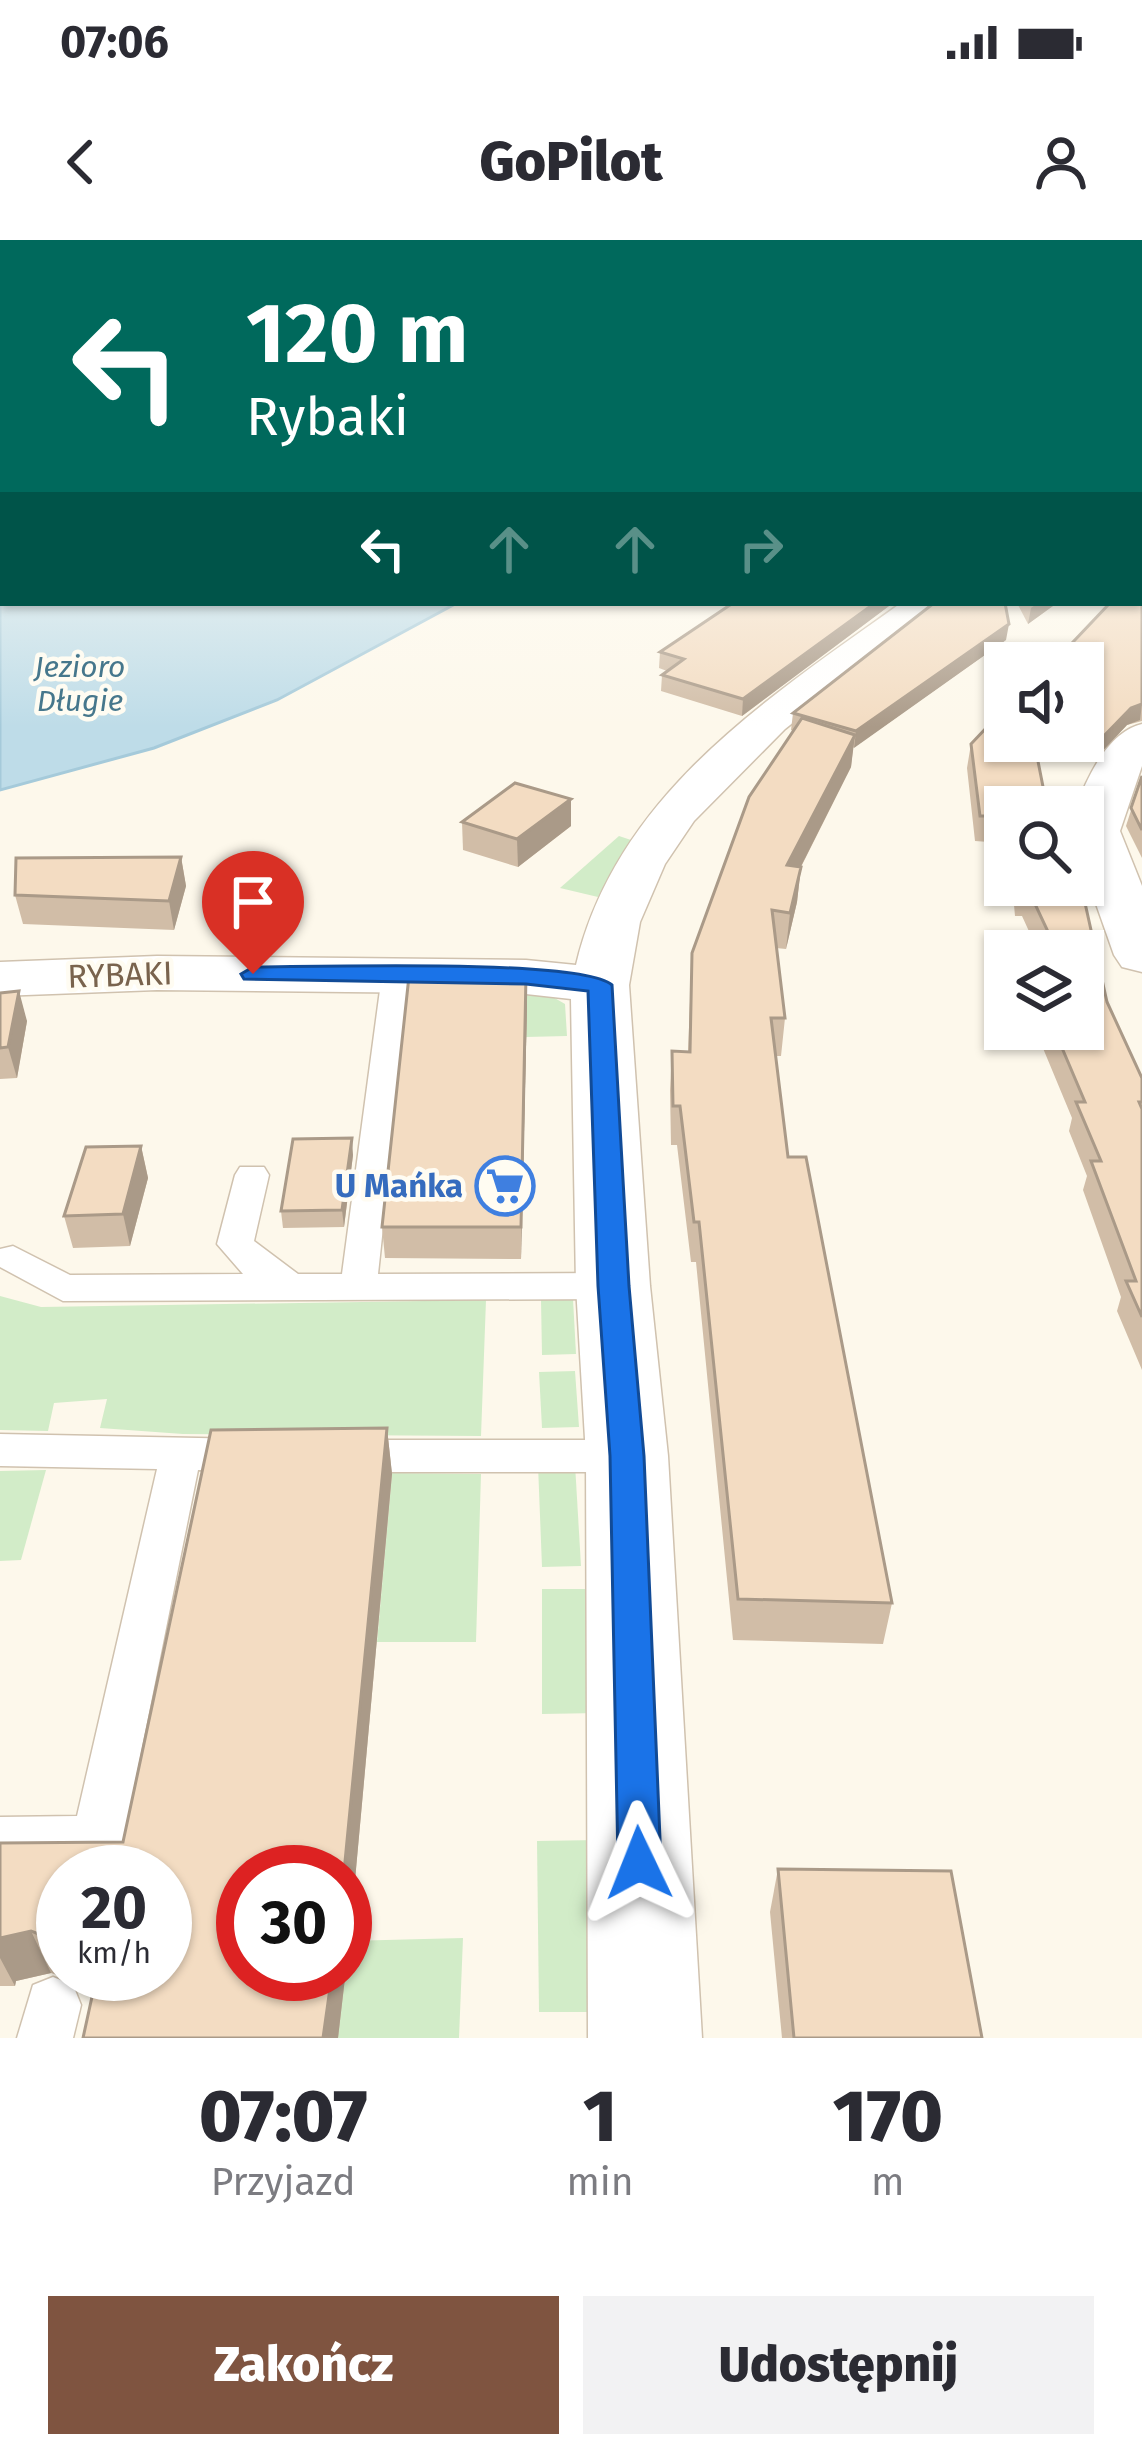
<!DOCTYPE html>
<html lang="pl">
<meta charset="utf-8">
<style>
:root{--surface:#fff;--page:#f2f2f3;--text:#2b2b33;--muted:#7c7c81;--accent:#7f5440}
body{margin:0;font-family:"Fira Sans",sans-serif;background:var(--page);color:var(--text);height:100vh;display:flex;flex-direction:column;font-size:45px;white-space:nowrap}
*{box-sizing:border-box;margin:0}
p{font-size:39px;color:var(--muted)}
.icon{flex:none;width:66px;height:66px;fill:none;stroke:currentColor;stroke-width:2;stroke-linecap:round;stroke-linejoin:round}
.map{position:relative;height:1798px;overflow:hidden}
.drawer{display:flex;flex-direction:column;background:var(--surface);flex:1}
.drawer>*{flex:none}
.top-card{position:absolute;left:0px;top:0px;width:1143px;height:366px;box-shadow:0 3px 9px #0004;background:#00695c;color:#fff;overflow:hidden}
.buttons{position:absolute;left:984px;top:402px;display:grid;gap:24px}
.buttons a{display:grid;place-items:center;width:120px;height:120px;border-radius:0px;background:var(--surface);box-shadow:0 3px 9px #0004;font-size:60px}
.speed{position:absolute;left:36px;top:1605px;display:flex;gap:24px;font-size:60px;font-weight:700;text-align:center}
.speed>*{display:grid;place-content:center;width:156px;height:156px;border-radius:50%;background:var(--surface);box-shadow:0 3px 9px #0004;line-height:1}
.speed small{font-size:30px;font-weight:400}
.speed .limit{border:18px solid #d22;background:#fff;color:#111}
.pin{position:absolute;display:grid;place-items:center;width:102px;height:102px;color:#fff;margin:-123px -51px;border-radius:50% 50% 50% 0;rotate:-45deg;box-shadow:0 0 12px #0007}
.pin .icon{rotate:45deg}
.me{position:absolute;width:132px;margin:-66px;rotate:358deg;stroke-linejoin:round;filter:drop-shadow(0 0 9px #0008)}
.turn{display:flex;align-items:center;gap:42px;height:252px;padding:0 48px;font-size:54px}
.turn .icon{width:156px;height:156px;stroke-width:2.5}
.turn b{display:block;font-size:84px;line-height:102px}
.lanes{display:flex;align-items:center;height:114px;padding:0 48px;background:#0003;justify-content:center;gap:60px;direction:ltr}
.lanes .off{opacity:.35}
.eta{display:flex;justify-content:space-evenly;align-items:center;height:204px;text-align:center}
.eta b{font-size:72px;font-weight:800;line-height:84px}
.button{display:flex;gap:24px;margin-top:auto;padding:24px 48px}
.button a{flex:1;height:138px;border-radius:0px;background:var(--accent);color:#fff;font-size:48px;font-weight:800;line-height:138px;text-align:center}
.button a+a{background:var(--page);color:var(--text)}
.status{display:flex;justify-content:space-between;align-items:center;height:84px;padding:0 60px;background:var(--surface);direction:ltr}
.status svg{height:33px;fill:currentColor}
header{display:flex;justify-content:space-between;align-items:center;height:156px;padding:0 48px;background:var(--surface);font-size:54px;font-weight:800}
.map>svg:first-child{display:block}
</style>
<div class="status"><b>07:06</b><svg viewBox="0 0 49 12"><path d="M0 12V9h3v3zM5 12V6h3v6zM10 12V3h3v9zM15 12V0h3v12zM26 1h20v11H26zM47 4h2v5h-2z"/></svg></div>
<header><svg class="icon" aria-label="back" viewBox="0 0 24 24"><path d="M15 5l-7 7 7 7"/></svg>GoPilot<svg class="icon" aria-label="person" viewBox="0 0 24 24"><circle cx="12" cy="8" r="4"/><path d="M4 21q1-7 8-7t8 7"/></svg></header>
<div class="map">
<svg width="1142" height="1798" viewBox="0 0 1142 1798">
<rect width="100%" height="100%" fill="#fdf8eb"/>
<g fill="#d2ecc8">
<polygon points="619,596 631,600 598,657 560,648"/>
<polygon points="408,752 546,753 565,764 567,796 526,797"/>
<polygon points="0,1056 41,1067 486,1060 481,1196 183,1194 100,1188 107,1159 54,1163 48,1191 0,1190"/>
<polygon points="573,1059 576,1114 542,1115 541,1060"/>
<polygon points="575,1131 579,1187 542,1188 539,1132"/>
<polygon points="575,1224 581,1326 542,1327 538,1225"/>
<polygon points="46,1230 21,1320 0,1321 0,1231"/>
<polygon points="392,1233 481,1234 476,1402 377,1402"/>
<polygon points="542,1349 594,1349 599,1473 542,1474"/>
<polygon points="599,1600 604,1772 539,1772 537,1601"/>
<polygon points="463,1698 459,1798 336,1798 347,1701"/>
</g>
<polygon fill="#bedce8" stroke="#a5cada" stroke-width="3" points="0,236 3,363 457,363 277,460 154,508 0,550"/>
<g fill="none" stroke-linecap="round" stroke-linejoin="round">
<g stroke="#d0c2af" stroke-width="3">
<g id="lane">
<polygon points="396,726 410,735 378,1034 613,1033 626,1037 631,1046 626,1055 613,1059 63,1061 0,1027 0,1009 13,1006 70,1035 243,1034 217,1004 235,935 240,927 264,927 269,935 254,1001 298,1034 342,1034 382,735"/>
<polygon points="0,1194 248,1199 263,1203 269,1215 263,1227 248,1231 198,1230 123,1601 115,1619 97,1626 0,1627 0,1577 77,1576 157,1229 0,1226"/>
<polygon points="347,1200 627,1200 642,1204 648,1216 642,1228 627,1232 347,1232 332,1228 326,1216 332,1204"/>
<polygon points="53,1737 73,1745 81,1765 73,1798 17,1798 33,1745"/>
</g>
</g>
<g stroke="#d0c2af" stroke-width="3">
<g id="street">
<path d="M901,363H944L785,489L694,581L665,624L640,682L629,745L650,1046L668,1216L702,1798H588L586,1216L576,1046L571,759L526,754L157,750L0,756V722L157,716L526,720L576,725C616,555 767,459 901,363Z"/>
<path d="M1142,484V526L1120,591L1142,646V732L1122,727L1114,715L1083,627V567H1076C1088,536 1108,492 1142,484Z"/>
</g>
</g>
<use href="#lane" fill="#fff" fill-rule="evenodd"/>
<use href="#street" fill="#fff" fill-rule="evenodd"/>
</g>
<g fill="#d1bda7" fill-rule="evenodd">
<polygon points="1142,329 1142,481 1127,485 1094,520 1083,497 1083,423 1056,423 1056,420"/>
<polygon points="893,363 742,476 661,451 662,435 667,431 659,428 660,412"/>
<polygon points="1017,363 1057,363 1028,384"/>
<polygon points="1006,400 853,508 851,527 801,627 797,662 786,709 776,708 785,778 781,816 776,816 788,917 892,1363 883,1404 733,1400 696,1022 691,1022 677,905 671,905 670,850 672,811 688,812 692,713 793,491 791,490 793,473"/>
<polygon points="971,504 1005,567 1005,645 1081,645 1107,762 1142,838 1142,1130 1117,1071 1121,1057 1083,950 1087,936 1069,891 1072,878 1035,789 1083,789 1083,711 1038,711 1022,676 1015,676 1014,665 997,663 989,602 975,601 967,528"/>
<polygon points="1142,536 1142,618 1126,586"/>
<polygon points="462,582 571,586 518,627 463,610"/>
<polygon points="181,617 186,646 174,690 23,684 15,655"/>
<polygon points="0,753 27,781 17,838 0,839"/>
<polygon points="527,764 521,1019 385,1018 382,987"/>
<polygon points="141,906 148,938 130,1006 73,1008 64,976"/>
<polygon points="353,915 344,987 283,988 281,971"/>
<path d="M387,1188L392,1234L350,1695L338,1798H83L95,1741H75L51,1733L16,1741L15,1746H0V1603L123,1602L211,1190ZM63,1632H165V1734H63ZM243,1632H345V1734H243Z"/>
<polygon points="778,1629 982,1798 782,1798 770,1672"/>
</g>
<g fill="#aa9a88">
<polygon points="875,363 893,363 742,476 743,459"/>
<polygon points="1038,363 1057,363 1028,384 1031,368"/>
<polygon points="1009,384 1006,400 854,508 856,491"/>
<polygon points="1142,464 1140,480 1127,485 1094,520 1098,502 1131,468"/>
<polygon points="855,495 851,527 784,660 787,625"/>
<polygon points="571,559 571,586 518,627 517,599"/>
<polygon points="181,617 186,646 174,690 169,661"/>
<polygon points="801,627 797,662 786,709 790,673"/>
<polygon points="526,735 527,764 521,1019 521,987"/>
<polygon points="19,751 27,781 17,838 8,807"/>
<polygon points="352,898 353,915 344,987 342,970"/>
<polygon points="141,906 148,938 130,1006 123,974"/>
<polygon points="387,1188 392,1234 350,1695 338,1798 323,1798 332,1734 345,1734 344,1632"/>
<polygon points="31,1691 51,1733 16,1741 15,1746 0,1718 0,1698"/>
</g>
<g fill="#f3dcc2" stroke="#aa9a88" stroke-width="3">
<polygon points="1140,236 1142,236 1142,290 1140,292"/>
<polygon points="1142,329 1142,464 1131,468 1098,502 1083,473 1083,423 1058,423 1056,420 1110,363 1140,363 1140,331"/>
<polygon points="733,363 875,363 743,459 662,435 684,419 660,412"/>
<polygon points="934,363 1005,363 1009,384 856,491 793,473"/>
<polygon points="1005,468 1005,501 1034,501 1047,567 1005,567 1005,637 1002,637 994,576 980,576 971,504"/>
<polygon points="802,478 855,495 787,625 801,627 790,673 772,670 785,778 771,778 788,917 806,917 892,1363 738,1359 699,982 694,982 680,866 673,866 672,811 690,812 692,713 749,557"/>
<polygon points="1142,536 1142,590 1131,568"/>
<polygon points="515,543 571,559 517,599 462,582"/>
<polygon points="181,617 169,661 15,655 16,618"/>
<polygon points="1020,645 1081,645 1107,762 1142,838 1142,862 1139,862 1142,869 1142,1077 1126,1041 1136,1041 1091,921 1101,921 1076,862 1085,862 1054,789 1083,789 1083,711 1057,711 1028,649 1021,649"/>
<polygon points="526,735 521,987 382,987 409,736"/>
<polygon points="19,751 8,807 0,808 0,753"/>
<polygon points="352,898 342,970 281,971 293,899"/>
<polygon points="141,906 123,974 64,976 86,907"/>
<polygon points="387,1188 344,1632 243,1632 243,1734 332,1734 323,1798 83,1798 97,1734 165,1734 165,1632 63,1632 63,1700 55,1700 31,1691 0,1698 0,1603 123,1602 211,1190"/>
<polygon points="778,1629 951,1631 982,1798 794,1798"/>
</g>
<linearGradient id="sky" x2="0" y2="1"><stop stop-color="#97c4e8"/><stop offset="0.48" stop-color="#fefcf6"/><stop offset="1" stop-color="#fefcf6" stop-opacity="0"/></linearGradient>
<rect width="1142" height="487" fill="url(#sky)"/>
<path fill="#1a73e8" stroke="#114b97" stroke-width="3" d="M253,727C309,727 581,718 612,745L629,1046L644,1216L661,1623L655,1638L639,1644L624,1638L618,1623L610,1216L598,1046L588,751L526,744L244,739L241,734Z"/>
<defs>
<g id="supermarket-ring" transform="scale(3)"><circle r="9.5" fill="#fffcf2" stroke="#3f7fe0" stroke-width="1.5"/><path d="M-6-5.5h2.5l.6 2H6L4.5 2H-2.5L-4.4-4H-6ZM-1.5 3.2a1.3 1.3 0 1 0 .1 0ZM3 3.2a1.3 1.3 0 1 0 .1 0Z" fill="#3f7fe0"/></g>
</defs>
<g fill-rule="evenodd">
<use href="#supermarket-ring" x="505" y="946"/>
</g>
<g text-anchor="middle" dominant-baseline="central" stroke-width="9" stroke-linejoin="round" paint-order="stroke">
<g font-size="30" font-style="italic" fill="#46778c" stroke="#fffcf2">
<text x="80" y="427">Jezioro<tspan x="80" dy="34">Długie</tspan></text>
</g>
<g font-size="33" fill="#79634d" stroke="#fffcf2">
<text transform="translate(120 735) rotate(-2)">RYBAKI</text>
</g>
<g font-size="33" font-weight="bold" fill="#366cbe" stroke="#fffcf2" text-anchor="end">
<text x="463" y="946">U Mańka</text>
</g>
</g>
</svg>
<div class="buttons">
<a><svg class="icon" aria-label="sound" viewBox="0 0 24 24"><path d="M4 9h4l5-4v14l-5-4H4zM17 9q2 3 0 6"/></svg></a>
<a><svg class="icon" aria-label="search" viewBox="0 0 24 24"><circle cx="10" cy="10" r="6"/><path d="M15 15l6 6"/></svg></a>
<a><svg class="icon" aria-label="layers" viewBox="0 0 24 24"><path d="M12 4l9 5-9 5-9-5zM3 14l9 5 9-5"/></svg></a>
</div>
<div class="speed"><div>20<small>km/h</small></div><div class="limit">30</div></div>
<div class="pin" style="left:253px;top:734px;background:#d93025"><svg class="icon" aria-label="arrive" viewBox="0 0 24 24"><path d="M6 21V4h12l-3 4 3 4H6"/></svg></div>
<svg class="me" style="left:639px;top:1623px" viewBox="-20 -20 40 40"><path d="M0-17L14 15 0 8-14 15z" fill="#1a73e8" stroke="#fff" stroke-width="4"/></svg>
<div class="top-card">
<div class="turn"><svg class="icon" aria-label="left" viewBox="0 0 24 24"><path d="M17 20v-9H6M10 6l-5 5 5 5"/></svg><div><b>120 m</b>Rybaki</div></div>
<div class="lanes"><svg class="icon" aria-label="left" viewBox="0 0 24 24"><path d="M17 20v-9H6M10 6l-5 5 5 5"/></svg><svg class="icon off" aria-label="ahead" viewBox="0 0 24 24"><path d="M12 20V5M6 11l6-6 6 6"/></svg><svg class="icon off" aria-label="ahead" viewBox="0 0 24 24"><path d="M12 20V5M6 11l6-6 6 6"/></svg><svg class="icon off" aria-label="right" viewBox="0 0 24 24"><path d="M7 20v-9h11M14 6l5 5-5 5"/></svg></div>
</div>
</div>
<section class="drawer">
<div class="eta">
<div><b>07:07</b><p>Przyjazd</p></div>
<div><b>1</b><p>min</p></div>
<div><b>170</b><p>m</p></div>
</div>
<div class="button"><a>Zakończ</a><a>Udostępnij</a></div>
</section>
